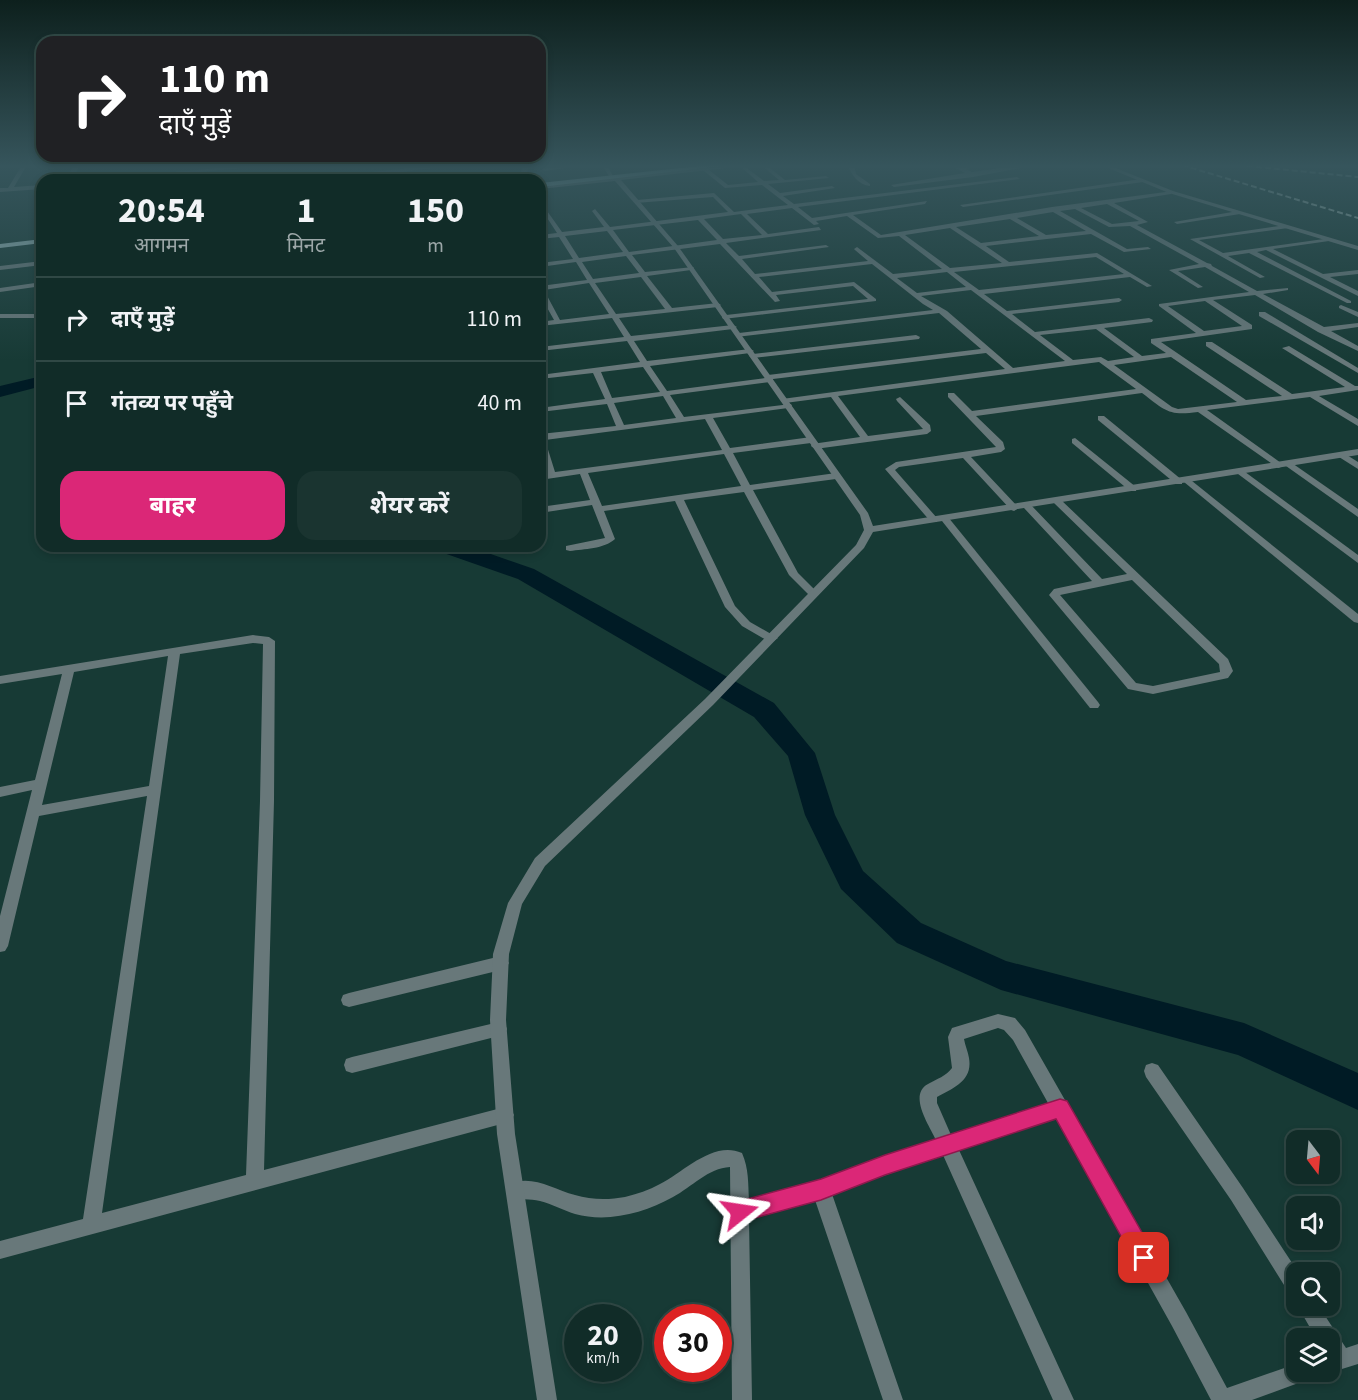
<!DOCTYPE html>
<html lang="hi">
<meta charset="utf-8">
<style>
:root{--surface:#112c28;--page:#1a3430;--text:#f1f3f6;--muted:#9ca7a8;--line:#304845;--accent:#db2777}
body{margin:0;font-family:"Source Sans 3","Noto Sans Devanagari",sans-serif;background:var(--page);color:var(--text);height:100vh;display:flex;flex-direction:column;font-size:22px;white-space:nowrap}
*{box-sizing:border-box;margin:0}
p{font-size:20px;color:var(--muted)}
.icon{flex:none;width:33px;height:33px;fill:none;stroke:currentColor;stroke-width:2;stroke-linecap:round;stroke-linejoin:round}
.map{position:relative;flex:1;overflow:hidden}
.side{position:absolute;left:36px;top:174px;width:510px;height:378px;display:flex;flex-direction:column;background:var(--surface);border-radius:18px;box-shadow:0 3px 9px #0003,0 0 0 2px var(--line)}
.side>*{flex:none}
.top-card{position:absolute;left:36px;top:36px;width:510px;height:126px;border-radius:18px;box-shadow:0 3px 9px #0003,0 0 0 2px var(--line);background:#202124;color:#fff;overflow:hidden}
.needle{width:39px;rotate:164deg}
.fabs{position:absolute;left:1286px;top:1130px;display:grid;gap:12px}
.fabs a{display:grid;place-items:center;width:54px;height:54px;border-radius:12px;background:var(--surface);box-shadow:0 3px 9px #0003,0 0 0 2px var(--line);font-size:30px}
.speed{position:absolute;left:564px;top:1304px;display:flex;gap:12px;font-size:30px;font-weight:700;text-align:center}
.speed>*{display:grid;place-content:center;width:78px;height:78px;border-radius:50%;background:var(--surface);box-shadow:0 3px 9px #0003,0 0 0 2px var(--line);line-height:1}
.speed small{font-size:15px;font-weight:400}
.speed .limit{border:9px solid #d22;background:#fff;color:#111}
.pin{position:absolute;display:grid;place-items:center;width:51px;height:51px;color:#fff;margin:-26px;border-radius:12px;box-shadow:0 3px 9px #0006}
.me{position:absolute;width:66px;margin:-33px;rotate:75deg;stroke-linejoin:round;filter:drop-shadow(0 0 4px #0008)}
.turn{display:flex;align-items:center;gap:21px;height:126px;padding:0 24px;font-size:27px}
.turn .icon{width:78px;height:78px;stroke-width:2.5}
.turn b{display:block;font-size:42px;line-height:51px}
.eta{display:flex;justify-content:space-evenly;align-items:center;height:102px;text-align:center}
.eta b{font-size:36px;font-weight:700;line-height:42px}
.primary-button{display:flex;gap:12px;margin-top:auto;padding:12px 24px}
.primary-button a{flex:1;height:69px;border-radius:18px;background:var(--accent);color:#fff;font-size:24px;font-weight:700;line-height:69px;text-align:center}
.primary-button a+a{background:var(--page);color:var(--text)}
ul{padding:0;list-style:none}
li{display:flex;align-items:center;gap:18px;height:84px;padding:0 24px;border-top:2px solid var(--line)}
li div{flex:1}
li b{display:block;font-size:22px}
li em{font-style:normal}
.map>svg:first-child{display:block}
</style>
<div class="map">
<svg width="1358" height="1400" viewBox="0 0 1358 1400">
<rect width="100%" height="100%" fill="#173a35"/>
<polygon fill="#16453f" points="332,165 445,165 332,177"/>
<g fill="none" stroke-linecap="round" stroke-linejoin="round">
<g fill="#001b25" fill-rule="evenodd">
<polygon points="42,376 42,386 0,397 0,386"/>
<polygon points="435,546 468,546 534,569 774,703 815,753 835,815 863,871 921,923 1006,961 1244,1023 1358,1073 1358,1110 1238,1055 1001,990 897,943 841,889 805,815 788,756 754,717 518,579 438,551"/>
</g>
<g fill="#68787a" fill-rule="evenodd">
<polygon points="22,165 27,165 14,187 42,185 42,189 0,192 0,188 8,188"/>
<polygon points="74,165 80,165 72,180 66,180"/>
<polygon points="250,165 263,166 134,178 131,176"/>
<polygon points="439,165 458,165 335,180 343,175"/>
<polygon points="566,165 585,165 545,171 542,169"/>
<polygon points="602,165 607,165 613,176 609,176"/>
<path d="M739,165H743L764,181L779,180L761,165H766L785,180L826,176L829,178L768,184L780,193L832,186L835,188L783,196L794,204L1017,177L1020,179L798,207L812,218L927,201L925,204L853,215L881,235L1052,207L1173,191L1171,194L1114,203L1148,222L1137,225L1207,263L1211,264L1212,266L1257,291L1288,288V290L1263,294L1324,327L1358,323V327L1331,331L1358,346V351L1318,332L1255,295L1213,300L1252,325V329L1161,342L1246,400L1282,396L1206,346V342H1212L1292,394L1345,387L1282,348L1289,346L1355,386H1358V390L1319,396L1358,419V426L1310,397L1207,410L1281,463V467L1278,468L1198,412C1168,416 1166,411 1142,393L976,416L1003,442L1005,449L1001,452L971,457L1019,508L1014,511L1011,510L963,458L899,467L895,470L937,518V522H931L885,469L896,462L996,447L948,397V393H954L972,411L1136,389L1099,362L838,396L868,436L923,429L897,401L896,399L900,397L930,425L931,431L927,434L815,449L811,446L812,444L860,437L831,397L785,403L781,401L782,399L1005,369L986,353L773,379V382H770L670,395L684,417L791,404L792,406L788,408L713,418L730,448L811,437L815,440L811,443L733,453L750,485L836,473L841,476L836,479L753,490L798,573L819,594L814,597L810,596L789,575L744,492L684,500L735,606L750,622L778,638L772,642L768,641L742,626L725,607L675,501L604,511L615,539C604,549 584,549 570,551L566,550V546L605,538L592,505L540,513V507L590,500L580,474L540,480V474L546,473L540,452V434L616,426L607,404L540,412V408L605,399L593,373L540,379V375L640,362L627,341L540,351V347L624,337L612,318L540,326V322L554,320L540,295V286L587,280L576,262L540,267V263L573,259L559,237L540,239V235L557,233L540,207V201L562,232L604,227L592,211L595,209L610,227L728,212L713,197L635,203L637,200L714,193L734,212L788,205L762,185L725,188L703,170L708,169L728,185L758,182ZM1107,204L1139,221L1112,224L1081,208ZM792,208L814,225L819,224L816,221L847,216L878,238L899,236L942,269L893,274L857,247L854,249L855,250L868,261L755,274L742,259L829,247L826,245L739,256L726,243L821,230L819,227L768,234L747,214ZM1075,209L1109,227L1130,226L1199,264L1169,270L1198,288L1203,287L1178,271L1205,267L1249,292L1159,304V306L1196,333L1151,339V343L1166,353L1142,356L1104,328L1152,322L1153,320L1149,318L1035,332L1012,314L1119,302L1122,300L1119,298L1007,311L984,294L1130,277L1147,287L1152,286L1097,253L1009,262L986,246L1091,234L1124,252L1151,249L1148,247L1127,249L1060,211ZM1053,212L1086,231L1046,235L1017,218ZM741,214L762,235L723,239L704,219ZM1010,219L1039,236L981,243L956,227ZM698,220L717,240L629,252L613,230ZM950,228L1002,263L950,268L905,235ZM607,231L623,252L579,258L565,236ZM720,244L775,302L780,301L776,295L853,286L868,299L726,315L722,317L723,319L876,301V299L854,282L772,292L759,277L872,264L923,304L933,310L739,333H736V337L939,313L981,349L768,375H765V378L667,391L650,366L750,353L754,351L750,349L647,361L634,341L733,329L737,327L733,325L631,336L619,318L718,307L721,305L718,303L672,308L647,276L691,270L694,268L693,267L645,272L632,255ZM626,256L639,273L593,279L582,262ZM1096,257L1124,274L979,290L954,272ZM947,272L966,287L917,293L897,278ZM641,277L665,309L616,314L595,283ZM589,283L609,314L560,320L544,290ZM971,290L1065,361L1013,368L947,311L921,296ZM1205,301L1242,326L1204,331L1168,306ZM1096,329L1134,357L1108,361L1101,357L1073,360L1040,335ZM1171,357L1237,402L1178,409L1172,407L1114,365ZM643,367L660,392L612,398L601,372ZM663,396L676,418L624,425L614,403ZM705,419L722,450L555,472L545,440ZM724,454L741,486L602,506L588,473Z"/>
<path d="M848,165H854L856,174L870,184V186C859,185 851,175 848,165Z"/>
<polygon points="950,165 961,167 982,165 966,169 972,172 1022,165 1037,165 973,177 894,187 891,185 965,173"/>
<polygon points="1141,179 1143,182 963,207 960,205"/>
<polygon points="1238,211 1240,214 1177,224 1174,222"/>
<polygon points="1286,225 1288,228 1199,240 1223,253 1331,238 1329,241 1273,249 1323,274 1358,270 1358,274 1330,277 1358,291 1358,296 1266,250 1257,252 1351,301 1351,303 1347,303 1249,253 1228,256 1265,277 1260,278 1190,239"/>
<polygon points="42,261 42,265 0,270 0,266"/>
<polygon points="42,282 42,286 0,292 0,288"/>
<polygon points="1341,305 1358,312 1358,317 1339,308 1339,306"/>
<polygon points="1259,312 1265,312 1358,368 1358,373 1259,316"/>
<rect x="0" y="314" width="42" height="4"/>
<polygon points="916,335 920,337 919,339 753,358 749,356 753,354"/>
<polygon points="1098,416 1104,416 1182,480 1182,484 1176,484 1098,420"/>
<polygon points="1075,438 1136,487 1136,491 1130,491 1072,443 1072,439"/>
<polygon points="1342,452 1358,462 1358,469 1339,457 1339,453"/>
<polygon points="1289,461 1358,509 1358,517 1286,466 1286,462"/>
<polygon points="1241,469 1358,555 1358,563 1238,474 1238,470"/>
<polygon points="1187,477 1358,614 1358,623 1354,622 1184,482 1182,480"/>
<path d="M1057,498L1060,499L1228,659L1233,671L1228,678L1153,694L1128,689L1049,595L1054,589L1092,581L1024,508V504H1030L1102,579L1127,574L1054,503L1052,501ZM1132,580L1219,664L1220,672L1153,686L1136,683L1060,595Z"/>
<polygon points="945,516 948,517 1098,702 1100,705 1098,708 1090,708 942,521 942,517"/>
<path d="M253,635L269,637L275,641L274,801L264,1170L505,1107L511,1109L514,1115L511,1121L505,1123L0,1259V1241L83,1219L147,796L39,816L8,946L5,951L0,952V916L32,790L0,797V787L35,780L62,674L0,684V676ZM253,643L263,644L260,801L246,1175L102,1213L180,654ZM168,656L149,786L42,805L74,672Z"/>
<polygon points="501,956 506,958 509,963 506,968 501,970 349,1007 343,1005 341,1000 343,995 349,993"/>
<path d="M998,1014L1015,1018L1025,1030L1186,1312L1227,1388L1296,1364V1371H1315L1312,1378L1252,1400H1211L1172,1326L1056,1118L959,1150L1074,1400H1053L943,1155L832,1194L903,1400H883L815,1200L749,1219L752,1400H732L730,1167C708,1168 692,1187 673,1197C644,1213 608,1223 575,1214C563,1210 552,1204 540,1201C530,1198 519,1201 509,1196L506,1190L509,1184C532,1174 553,1189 575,1195C591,1200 609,1200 625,1197C637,1194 649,1190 660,1184C684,1172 713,1140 742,1153C749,1169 748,1183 749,1200L821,1180L936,1140C929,1125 908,1095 928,1084C937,1079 946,1076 952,1068L948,1037L952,1028ZM998,1028L1004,1030L1013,1040L1048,1103L951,1135L937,1103V1097C953,1088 973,1081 969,1058C968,1052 965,1045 964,1039Z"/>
<polygon points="499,1022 505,1024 507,1029 505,1034 499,1036 352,1073 346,1071 344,1065 346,1059 352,1057"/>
<polygon points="1152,1063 1158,1065 1243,1188 1298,1272 1296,1272 1296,1296 1289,1293 1231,1200 1146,1077 1144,1071 1146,1065"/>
<polygon points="1297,1305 1318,1305 1346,1348 1358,1344 1358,1364 1329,1373 1324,1371 1329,1371 1329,1338 1316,1338"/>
</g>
<g fill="#68787a" fill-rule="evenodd">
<polygon points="523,165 529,165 525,180 519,180"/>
<polygon points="733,165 752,165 621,180 678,246 868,513 873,526 1358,449 1358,455 873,532 864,548 713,705 545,866 522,904 509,954 506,1020 515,1134 557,1400 537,1400 497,1134 490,1020 493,954 508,903 535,858 705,699 856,545 864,530 860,515 674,248 615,181 540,189 540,185 613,178 615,175 618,177"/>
<polygon points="1101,165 1108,165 1173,191 1358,246 1358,250 1169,193"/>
</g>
<g fill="#9cbcbf" fill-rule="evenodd">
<polygon points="708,165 731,165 540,187 540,183"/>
<polygon points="42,239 42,243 0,248 0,244"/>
</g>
<g stroke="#a4bbb7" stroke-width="2" stroke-dasharray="6 3" stroke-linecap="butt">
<polyline points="1182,165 1358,218"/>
<polyline points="1238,165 1358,177"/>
</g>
</g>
<linearGradient id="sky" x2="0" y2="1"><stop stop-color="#0d201d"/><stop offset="0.46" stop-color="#36555c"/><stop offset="1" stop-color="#36555c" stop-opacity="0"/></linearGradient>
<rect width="1358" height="361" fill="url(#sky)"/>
<polygon fill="#db2777" stroke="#8e194d" stroke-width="1.5" points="1060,1099 1067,1101 1152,1250 1155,1258 1152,1265 1144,1268 1137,1265 1056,1119 885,1175 821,1200 740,1222 732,1219 729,1212 732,1204 740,1201 821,1179 885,1155"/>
</svg>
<div class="fabs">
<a><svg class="needle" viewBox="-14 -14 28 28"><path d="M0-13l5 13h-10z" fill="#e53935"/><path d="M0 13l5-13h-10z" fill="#9ca7a8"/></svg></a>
<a><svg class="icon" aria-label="sound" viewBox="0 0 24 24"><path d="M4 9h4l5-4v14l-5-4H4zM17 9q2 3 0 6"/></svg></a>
<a><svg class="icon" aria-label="search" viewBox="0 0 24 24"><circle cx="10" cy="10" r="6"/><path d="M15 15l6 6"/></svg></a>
<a><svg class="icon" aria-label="layers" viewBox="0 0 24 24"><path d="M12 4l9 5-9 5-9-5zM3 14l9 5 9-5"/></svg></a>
</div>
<div class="speed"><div>20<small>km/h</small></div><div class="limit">30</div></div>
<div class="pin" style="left:1144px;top:1258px;background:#d93025"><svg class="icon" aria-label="arrive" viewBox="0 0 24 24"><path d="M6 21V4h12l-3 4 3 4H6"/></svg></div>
<svg class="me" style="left:740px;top:1212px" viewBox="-20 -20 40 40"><path d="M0-17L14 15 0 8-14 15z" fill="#db2777" stroke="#fff" stroke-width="4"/></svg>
<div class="top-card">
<div class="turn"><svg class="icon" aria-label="right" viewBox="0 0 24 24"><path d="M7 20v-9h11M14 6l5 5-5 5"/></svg><div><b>110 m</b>दाएँ मुड़ें</div></div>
</div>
<section class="side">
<div class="eta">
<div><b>20:54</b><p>आगमन</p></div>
<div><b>1</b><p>मिनट</p></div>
<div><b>150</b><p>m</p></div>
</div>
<ul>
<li><svg class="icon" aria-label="right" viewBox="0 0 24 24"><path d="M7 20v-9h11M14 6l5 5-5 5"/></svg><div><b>दाएँ मुड़ें</b></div><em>110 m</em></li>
<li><svg class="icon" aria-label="arrive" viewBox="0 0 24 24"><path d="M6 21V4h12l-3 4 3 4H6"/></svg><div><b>गंतव्य पर पहुँचे</b></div><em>40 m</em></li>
</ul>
<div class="primary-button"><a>बाहर</a><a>शेयर करें</a></div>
</section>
</div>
